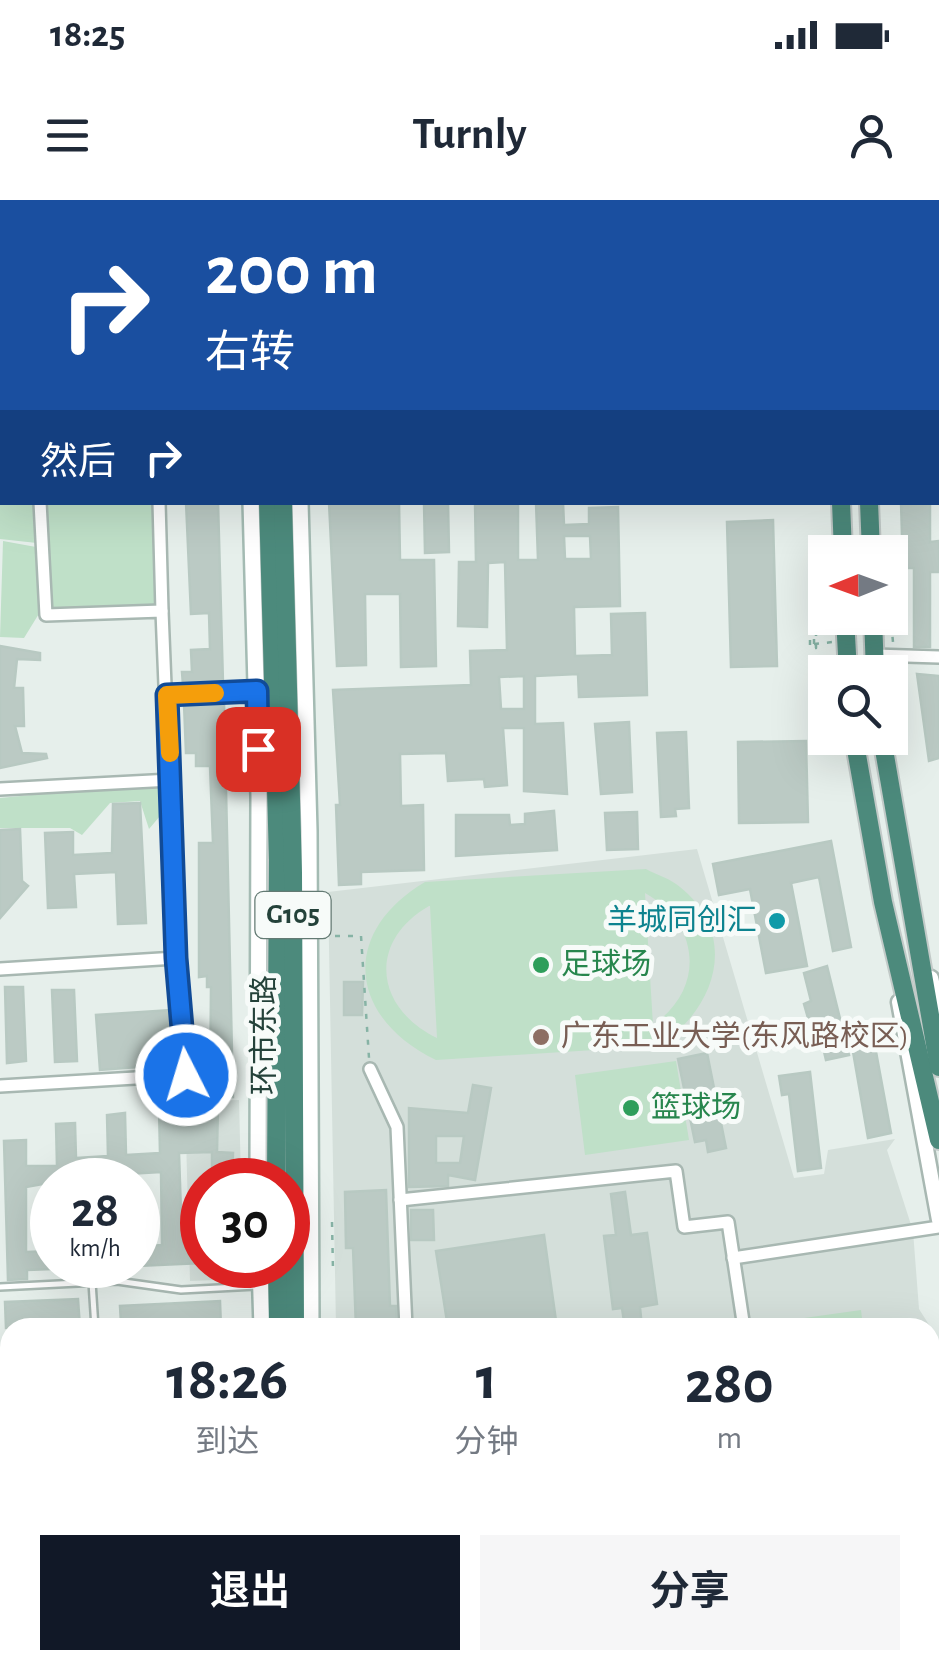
<!DOCTYPE html>
<html lang="zh">
<meta charset="utf-8">
<style>
:root{--surface:#fff;--page:#f6f6f7;--text:#1f2937;--muted:#747a83;--accent:#111827}
body{margin:0;font-family:"Alegreya Sans","Noto Sans SC",sans-serif;background:var(--page);color:var(--text);height:100vh;display:flex;flex-direction:column;font-size:38px;white-space:nowrap}
*{box-sizing:border-box;margin:0}
p{font-size:32px;color:var(--muted)}
.icon{flex:none;width:55px;height:55px;fill:none;stroke:currentColor;stroke-width:2;stroke-linecap:round;stroke-linejoin:round}
.map{position:relative;flex:1;overflow:hidden}
.sheet{position:absolute;left:0px;top:1118px;width:940px;height:352px;display:flex;flex-direction:column;background:var(--surface);border-radius:30px 30px 0 0;box-shadow:0 10px 40px #0002}
.sheet>*{flex:none}
.top-card{position:absolute;left:0px;top:0px;width:940px;height:305px;box-shadow:0 10px 40px #0002;background:#1a4fa0;color:#fff;overflow:hidden}
.needle{width:65px;rotate:269deg}
.tools{position:absolute;left:808px;top:335px;display:grid;gap:20px}
.tools a{display:grid;place-items:center;width:100px;height:100px;border-radius:0px;background:var(--surface);box-shadow:0 10px 40px #0002;font-size:50px}
.speed{position:absolute;left:30px;top:958px;display:flex;gap:20px;font-size:50px;font-weight:700;text-align:center}
.speed>*{display:grid;place-content:center;width:130px;height:130px;border-radius:50%;background:var(--surface);box-shadow:0 10px 40px #0002;line-height:1}
.speed small{font-size:25px;font-weight:400}
.speed .limit{border:15px solid #d22;background:#fff;color:#111}
.pin{position:absolute;display:grid;place-items:center;width:85px;height:85px;color:#fff;margin:-42px;border-radius:20px;box-shadow:0 5px 15px #0006}
.me{position:absolute;width:110px;margin:-55px;rotate:355deg;stroke-linejoin:round;filter:drop-shadow(0 0 8px #0008)}
.turn{display:flex;align-items:center;gap:35px;height:210px;padding:0 40px;font-size:45px}
.turn .icon{width:130px;height:130px;stroke-width:2.5}
.turn b{display:block;font-size:70px;line-height:85px}
.then{display:flex;align-items:center;height:95px;padding:0 40px;background:#0003;gap:20px;font-size:38px}
.eta{display:flex;justify-content:space-evenly;align-items:center;height:170px;text-align:center}
.eta b{font-size:60px;font-weight:700;line-height:70px}
.primary-button{display:flex;gap:20px;margin-top:auto;padding:20px 40px}
.primary-button a{flex:1;height:115px;border-radius:0px;background:var(--accent);color:#fff;font-size:40px;font-weight:700;line-height:115px;text-align:center}
.primary-button a+a{background:var(--page);color:var(--text)}
.status{display:flex;justify-content:space-between;align-items:center;height:70px;padding:0 50px;background:var(--surface);direction:ltr}
.status svg{height:28px;fill:currentColor}
header{display:flex;justify-content:space-between;align-items:center;height:130px;padding:0 40px;background:var(--surface);font-size:45px;font-weight:700}
.map>svg:first-child{display:block}
</style>
<div class="status"><b>18:25</b><svg viewBox="0 0 49 12"><path d="M0 12V9h3v3zM5 12V6h3v6zM10 12V3h3v9zM15 12V0h3v12zM26 1h20v11H26zM47 4h2v5h-2z"/></svg></div>
<header><svg class="icon" aria-label="menu" viewBox="0 0 24 24"><path d="M4 6h16M4 12h16M4 18h16"/></svg>Turnly<svg class="icon" aria-label="person" viewBox="0 0 24 24"><circle cx="12" cy="8" r="4"/><path d="M4 21q1-7 8-7t8 7"/></svg></header>
<div class="map">
<svg width="939" height="1468" viewBox="0 0 939 1468">
<rect width="100%" height="100%" fill="#e6efeb"/>
<g fill="#d4dfda">
<polygon points="697,649 794,978 824,974 828,950 895,939 887,950 913,1031 919,1109 933,1131 930,1128 336,1127 328,692"/>
<polygon points="239,900 241,980 202,980 202,1065 243,1065 244,1079 190,1081 185,902"/>
</g>
<g fill="#bfe0c8" fill-rule="evenodd">
<polygon points="0,17 2,302 35,303 37,343 0,339"/>
<polygon points="45,303 154,303 158,404 50,409"/>
<polygon points="3,341 36,347 40,412 24,438 0,437"/>
<polygon points="135,585 162,587 160,616 149,629 140,601 110,603 82,635 70,628 0,628 0,598"/>
<path d="M646,669C657,675 671,679 680,687C741,736 715,812 657,846L436,860C349,818 339,733 425,682ZM645,693C700,724 706,788 653,825ZM429,706H430L437,838C375,808 367,742 429,706Z"/>
<polygon points="676,861 689,940 585,955 575,875"/>
<polygon points="861,1110 863,1127 798,1127 797,1119"/>
</g>
<g fill="#bbcac4" stroke="#b8c9c2" stroke-width="2.5" fill-rule="evenodd">
<polygon points="186,302 218,302 223,483 183,485 182,472 192,472 191,450 210,449 209,413 191,414"/>
<polygon points="329,302 399,302 400,360 434,360 436,466 401,467 400,394 365,394 366,465 337,466"/>
<polygon points="424,302 448,302 449,352 425,353"/>
<path d="M475,302H518V360H538L536,302H563L564,325L589,324V308L618,307L620,406L574,407L575,456L612,455L611,414L645,413L647,495L579,497L578,474L535,476V524L563,523L567,594L524,591V528H503L507,585L485,587L484,579L448,581L446,553L400,554L401,606L423,605L424,670L361,672V684L339,685L336,605H340L333,490L471,485L470,451L507,450L505,362L488,363L487,427L458,426L459,362H476ZM564,336H590L591,359H565ZM524,476V509H501L499,477Z"/>
<polygon points="901,302 930,302 930,342 939,341 939,372 930,372 930,447 914,447 914,368 903,368"/>
<polygon points="773,320 777,466 731,467 727,322"/>
<polygon points="0,446 40,453 40,460 17,459 14,488 23,488 24,526 15,526 22,553 46,554 47,558 0,568"/>
<polygon points="917,474 939,476 939,558 929,561"/>
<polygon points="224,502 233,897 210,898 211,787 207,787 207,776 199,777 199,643 213,643 210,566 196,566 196,553 186,553 184,504"/>
<polygon points="629,522 632,592 601,594 595,524"/>
<polygon points="686,532 689,608 675,609 676,616 661,617 657,533"/>
<polygon points="806,541 808,622 739,623 738,542"/>
<polygon points="140,603 146,723 118,724 116,672 74,674 76,707 48,708 45,633 73,632 73,655 112,653 113,604"/>
<polygon points="554,611 557,650 456,656 456,615 509,615 510,625 525,624 525,614"/>
<polygon points="637,612 638,649 607,650 605,613"/>
<polygon points="20,629 22,681 28,686 0,718 0,630"/>
<polygon points="831,641 851,747 833,751 819,677 791,683 807,766 766,773 750,689 719,695 713,664"/>
<polygon points="827,766 849,855 826,860 819,830 812,832 804,804 811,801 804,773"/>
<polygon points="344,782 363,782 362,815 344,815"/>
<polygon points="5,787 23,787 26,861 7,863"/>
<polygon points="52,790 74,790 77,861 55,862"/>
<polygon points="171,810 176,864 100,870 96,815"/>
<polygon points="874,841 891,933 868,938 852,846"/>
<polygon points="707,853 726,948 708,952 706,940 695,942 678,859"/>
<polygon points="810,872 821,968 798,971 789,894 782,895 779,876"/>
<path d="M473,885L491,888L475,980L448,975V986L409,987V908L468,913ZM436,936H464L460,963H436Z"/>
<polygon points="177,904 218,906 217,952 233,953 232,980 212,980 212,952 179,953 182,1043 202,1043 202,1063 138,1066 138,1047 162,1045 161,972 127,974 128,980 108,980 108,975 76,978 26,987 26,1052 52,1051 52,1069 27,1070 27,1079 8,1080 4,941 26,940 26,966 57,966 56,924 75,923 76,958 108,956 107,915 125,913 126,955 160,953 159,907"/>
<polygon points="386,990 390,1106 396,1106 397,1128 356,1128 353,1048 346,1048 345,992"/>
<polygon points="625,992 631,1035 647,1033 657,1104 640,1107 642,1128 625,1128 622,1108 613,1109 604,1036 616,1035 611,994"/>
<polygon points="411,1010 433,1010 434,1040 411,1040"/>
<polygon points="544,1035 557,1128 448,1128 436,1051"/>
<polygon points="78,1099 80,1128 62,1128 61,1123 6,1128 5,1102"/>
<polygon points="220,1101 221,1128 128,1128 128,1122 121,1123 120,1106"/>
<polygon points="10,1224 10,1260 0,1261 0,1225"/>
<polygon points="0,1352 10,1376 10,1468 0,1468"/>
</g>
<g fill="none" stroke-linecap="round" stroke-linejoin="round">
<g stroke="#a8b8b2" stroke-width="10">
<g id="service">
<polyline points="92,1082 95,1128"/>
<polyline points="0,1087 117,1081 181,1090 257,1086"/>
<polyline points="0,1273 10,1273"/>
<polyline points="0,1310 10,1341"/>
<polyline points="43,1468 46,1460"/>
</g>
</g>
<g stroke="#a8b8b2" stroke-width="16">
<g id="minor">
<polyline points="0,2 4,2"/>
<polyline points="938,113 939,113"/>
<polyline points="159,302 162,411"/>
<polyline points="874,455 939,457"/>
<polyline points="167,495 262,491"/>
<polyline points="0,589 171,580"/>
<polyline points="0,769 176,758"/>
<polyline points="370,869 397,927 406,1128"/>
<polyline points="0,886 186,875 176,758 162,411 46,415 40,302"/>
<polyline points="400,1000 676,971 684,1027 728,1022 744,1128"/>
<polyline points="733,1058 939,1027"/>
</g>
</g>
<g stroke="#a8b8b2" stroke-width="19">
<g id="tertiary">
<polyline points="931,778 939,811"/>
<polyline points="899,802 939,1020"/>
</g>
</g>
<g stroke="#a4bbb3" stroke-width="20">
<g id="secondary">
<polyline points="239,0 239,2"/>
<polyline points="287,0 288,2"/>
<polyline points="251,302 259,596 258,980"/>
<polyline points="300,302 309,631 311,1128"/>
<polyline points="260,1065 262,1128"/>
<polyline points="930,1418 939,1416"/>
<polyline points="930,1431 939,1429"/>
<polyline points="275,1460 275,1468"/>
<polyline points="323,1460 324,1468"/>
<polyline points="617,1468 647,1460"/>
<polyline points="671,1468 724,1460"/>
</g>
</g>
<g stroke="#c2cac8" stroke-width="22">
<g id="trunk">
<polyline points="255,0 255,2"/>
<polyline points="271,0 271,2"/>
<polyline points="831,0 831,2"/>
<polyline points="860,0 860,2"/>
<polyline points="268,302 278,660 276,980"/>
<polyline points="283,302 293,673 295,1128"/>
<polyline points="841,302 843,352"/>
<polyline points="869,302 871,352"/>
<polyline points="845,418 848,472"/>
<polyline points="873,418 875,472"/>
<polyline points="854,538 883,702 939,940"/>
<polyline points="882,538 939,867"/>
<polyline points="277,1065 278,1128"/>
<polyline points="292,1460 292,1468"/>
<polyline points="306,1460 307,1468"/>
</g>
</g>
<g stroke="#86b3a5" stroke-width="2.5" stroke-dasharray="5 8" stroke-linecap="butt">
<polyline points="890,411 893,442"/>
<polyline points="814,444 833,442"/>
<polyline points="322,736 361,736 369,858"/>
<polyline points="332,1022 333,1070"/>
</g>
<use href="#service" stroke="#fff" stroke-width="5"/>
<use href="#minor" stroke="#fff" stroke-width="11"/>
<use href="#tertiary" stroke="#fff" stroke-width="14"/>
<use href="#secondary" stroke="#fff" stroke-width="15"/>
<use href="#trunk" stroke="#4c8a7c" stroke-width="18"/>
<polyline stroke="#86b3a5" stroke-width="2.5" stroke-dasharray="5 8" stroke-linecap="butt" points="814,444 814,418 810,418 810,448 816,448 816,430 885,429"/>
</g>
<g fill="none" stroke-linecap="round" stroke-linejoin="round">
<g stroke="#114b97" stroke-width="25">
<polyline id="route" points="186,875 176,758 167,495 257,491 258,549"/>
</g>
<use href="#route" stroke="#1a73e8" stroke-width="18"/>
<polyline stroke="#f59e0b" stroke-width="18" points="170,553 167,495 215,493"/>
</g>
<circle fill="#0f9aa8" stroke="#f7fbf9" stroke-width="4" cx="777" cy="721" r="10"/>
<g fill="#2e9e5b" stroke="#f7fbf9" stroke-width="4">
<circle cx="541" cy="765" r="10"/>
<circle cx="631" cy="908" r="10"/>
</g>
<circle fill="#8d6e63" stroke="#f7fbf9" stroke-width="4" cx="541" cy="837" r="10"/>
<g text-anchor="middle" dominant-baseline="central" stroke-width="10" stroke-linejoin="round" paint-order="stroke">
<rect fill="#f7fbf9" stroke="#637a73" stroke-width="2.5" x="255.5" y="692" width="75" height="46" rx="8"/>
<g font-size="28" font-weight="bold" fill="#24423a">
<text x="293" y="715">G105</text>
</g>
<g font-size="30" fill="#0d838f" stroke="#f7fbf9" text-anchor="end">
<text x="757" y="721">羊城同创汇</text>
</g>
<g font-size="30" fill="#27864d" stroke="#f7fbf9" text-anchor="start">
<text x="561" y="765">足球场</text>
<text x="651" y="908">篮球场</text>
</g>
<g font-size="30" fill="#24423a" stroke="#f7fbf9">
<text transform="translate(265 835) rotate(-90)">环市东路</text>
</g>
<g font-size="30" fill="#785e54" stroke="#f7fbf9" text-anchor="start">
<text x="561" y="837">广东工业大学(东风路校区)</text>
</g>
</g>
</svg>
<div class="tools">
<a><svg class="needle" viewBox="-14 -14 28 28"><path d="M0-13l5 13h-10z" fill="#e53935"/><path d="M0 13l5-13h-10z" fill="#747a83"/></svg></a>
<a><svg class="icon" aria-label="search" viewBox="0 0 24 24"><circle cx="10" cy="10" r="6"/><path d="M15 15l6 6"/></svg></a>
</div>
<div class="speed"><div>28<small>km/h</small></div><div class="limit">30</div></div>
<div class="pin" style="left:258px;top:549px;background:#d93025"><svg class="icon" aria-label="arrive" viewBox="0 0 24 24"><path d="M6 21V4h12l-3 4 3 4H6"/></svg></div>
<svg class="me" style="left:186px;top:875px" viewBox="-20 -20 40 40"><circle r="17" fill="#1a73e8" stroke="#fff" stroke-width="3"/><path d="M0-11L8 9 0 5-8 9z" fill="#fff"/></svg>
<div class="top-card">
<div class="turn"><svg class="icon" aria-label="right" viewBox="0 0 24 24"><path d="M7 20v-9h11M14 6l5 5-5 5"/></svg><div><b>200 m</b>右转</div></div>
<div class="then">然后<svg class="icon" aria-label="right" viewBox="0 0 24 24"><path d="M7 20v-9h11M14 6l5 5-5 5"/></svg></div>
</div>
<section class="sheet">
<div class="eta">
<div><b>18:26</b><p>到达</p></div>
<div><b>1</b><p>分钟</p></div>
<div><b>280</b><p>m</p></div>
</div>
<div class="primary-button"><a>退出</a><a>分享</a></div>
</section>
</div>
